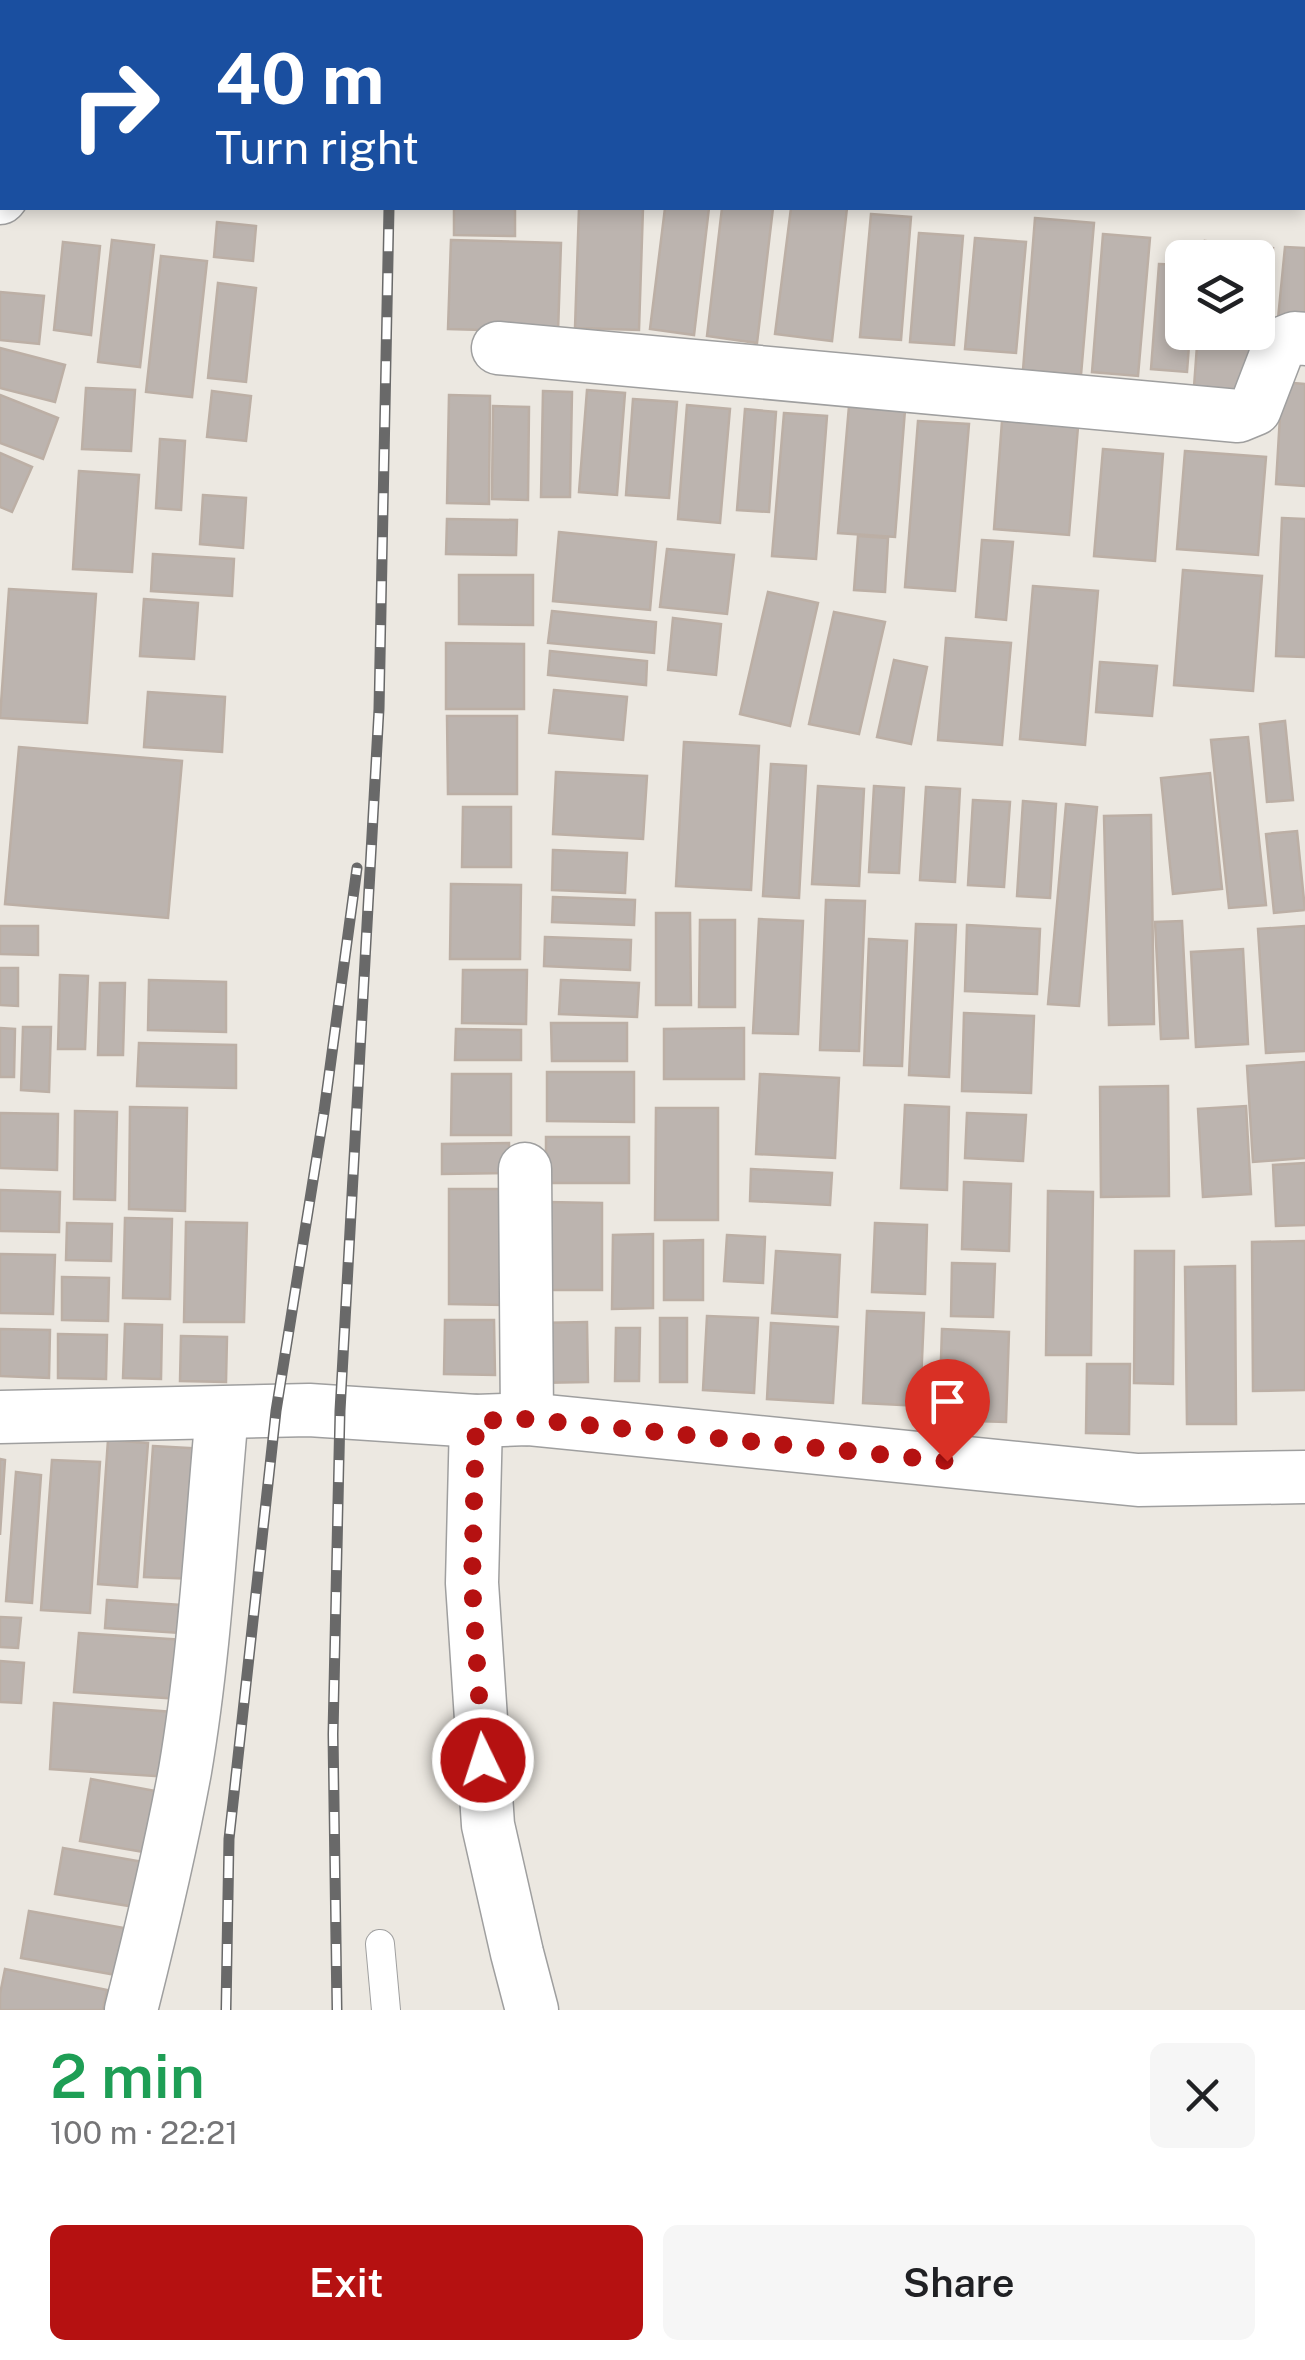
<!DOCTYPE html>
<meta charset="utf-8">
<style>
:root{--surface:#fff;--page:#f6f6f6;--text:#202124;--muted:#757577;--accent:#b51111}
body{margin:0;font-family:"Public Sans",sans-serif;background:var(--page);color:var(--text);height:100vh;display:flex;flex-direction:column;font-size:38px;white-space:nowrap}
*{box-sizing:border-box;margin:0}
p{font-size:32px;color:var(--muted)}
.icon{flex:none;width:55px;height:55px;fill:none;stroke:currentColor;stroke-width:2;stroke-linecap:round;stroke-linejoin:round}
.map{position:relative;height:2010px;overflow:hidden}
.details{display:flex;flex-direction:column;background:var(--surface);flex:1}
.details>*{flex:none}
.hud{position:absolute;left:0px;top:0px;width:1305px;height:210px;box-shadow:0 5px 15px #0003;background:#1a4fa0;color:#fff;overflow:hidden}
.controls{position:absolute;left:1165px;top:240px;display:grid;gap:20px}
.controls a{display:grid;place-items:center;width:110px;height:110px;border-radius:15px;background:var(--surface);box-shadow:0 5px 15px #0003;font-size:50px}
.pin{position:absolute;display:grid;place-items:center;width:85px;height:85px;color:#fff;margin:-102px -42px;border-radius:50% 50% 50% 0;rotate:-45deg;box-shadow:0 0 10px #0007}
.pin .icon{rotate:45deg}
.me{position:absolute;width:110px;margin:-55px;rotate:356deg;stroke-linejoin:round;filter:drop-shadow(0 0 8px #0008)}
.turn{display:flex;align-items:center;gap:35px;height:210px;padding:0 50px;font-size:45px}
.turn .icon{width:130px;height:130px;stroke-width:2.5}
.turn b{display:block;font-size:70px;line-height:85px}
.round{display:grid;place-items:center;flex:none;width:105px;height:105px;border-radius:15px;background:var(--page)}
.summary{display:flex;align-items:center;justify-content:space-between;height:170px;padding:0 50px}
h1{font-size:60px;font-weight:600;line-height:75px;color:#1e9e55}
.button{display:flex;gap:20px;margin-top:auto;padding:20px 50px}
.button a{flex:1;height:115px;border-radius:15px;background:var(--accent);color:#fff;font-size:40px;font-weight:600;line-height:115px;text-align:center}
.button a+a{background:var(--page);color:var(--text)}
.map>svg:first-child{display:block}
</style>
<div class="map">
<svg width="1305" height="2010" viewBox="0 0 1305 2010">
<rect width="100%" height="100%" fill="#ece8e1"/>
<g fill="#bcb4af" stroke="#bcafa5" stroke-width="2.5">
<polygon points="0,0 59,0 59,2 2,2 2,23 0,23"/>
<rect x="502" y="0" width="298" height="2"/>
<rect x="0" y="39" width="2" height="58"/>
<rect x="1302" y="84" width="3" height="110"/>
<polygon points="454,208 515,208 515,236 454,235"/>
<polygon points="579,208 643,208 639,330 575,328"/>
<polygon points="665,208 709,208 694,335 650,329"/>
<polygon points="722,208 773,208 757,343 707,336"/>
<polygon points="791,208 847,208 832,341 775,334"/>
<polygon points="871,214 911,217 901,340 860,337"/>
<polygon points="1035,218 1094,223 1081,375 1023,370"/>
<polygon points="217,222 256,226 253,261 214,257"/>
<polygon points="919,233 963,236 954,345 910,342"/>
<polygon points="1103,234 1150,238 1138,376 1092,372"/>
<polygon points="975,238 1026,242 1016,353 965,349"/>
<polygon points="112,240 154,245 140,367 98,362"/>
<polygon points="451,240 561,243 558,332 448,329"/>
<polygon points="1205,241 1273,248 1260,392 1194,387 1198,332 1258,332 1258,258 1204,258"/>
<polygon points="63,242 100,246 91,335 54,330"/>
<polygon points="1285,247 1305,248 1305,331 1277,329"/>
<polygon points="161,256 207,261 192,397 146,392"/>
<polygon points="1159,264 1182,265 1182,332 1190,332 1187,372 1151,369"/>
<polygon points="218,283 256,288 246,382 208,378"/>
<polygon points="0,292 44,296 39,344 0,340"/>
<polygon points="0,348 65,365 55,402 0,388"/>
<polygon points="1282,382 1305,384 1305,486 1276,484"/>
<polygon points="86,388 135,390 131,451 82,449"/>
<polygon points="587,390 625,393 617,495 579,492"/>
<polygon points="212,391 251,396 246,441 207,437"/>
<polygon points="543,391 572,392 570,497 541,497"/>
<polygon points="0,395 58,418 43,459 0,443"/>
<polygon points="449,395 490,396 489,504 447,503"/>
<polygon points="633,399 677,402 669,498 626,495"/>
<polygon points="687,405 730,409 720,523 678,519"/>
<polygon points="493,406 529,407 528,500 492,499"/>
<polygon points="849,406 905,410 895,537 838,533"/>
<polygon points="745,409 776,412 769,512 737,510"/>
<polygon points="784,413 827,416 816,559 772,556"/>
<polygon points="918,421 969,424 955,591 905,587"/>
<polygon points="1002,421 1078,427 1069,535 994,529"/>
<polygon points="160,439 185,441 181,510 156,508"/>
<polygon points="1103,449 1163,454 1155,561 1094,556"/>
<polygon points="1185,451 1266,457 1258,555 1177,549"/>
<polygon points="0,453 32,467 12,512 0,507"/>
<polygon points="79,471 139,475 132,572 73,569"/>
<polygon points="203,495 246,498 243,548 200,544"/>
<polygon points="1282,518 1305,519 1305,657 1276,656"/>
<polygon points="447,519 517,520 516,555 446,554"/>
<polygon points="559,532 656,542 650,610 553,601"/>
<polygon points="858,536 888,538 885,592 854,590"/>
<polygon points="982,540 1013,542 1006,620 976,617"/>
<polygon points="667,549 734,555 727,614 660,607"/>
<polygon points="153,554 234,559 232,596 151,591"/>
<polygon points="1183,570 1262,576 1253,691 1174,685"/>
<polygon points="459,575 533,575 533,625 459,624"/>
<polygon points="1033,586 1098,591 1085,745 1020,739"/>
<polygon points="9,589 96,594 87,723 0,718"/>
<polygon points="768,592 818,603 790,726 740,714"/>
<polygon points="144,599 198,603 194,659 140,656"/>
<polygon points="552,611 656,622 654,653 548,643"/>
<polygon points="834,612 885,622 859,734 809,724"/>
<polygon points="673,618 721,624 716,675 668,670"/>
<polygon points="946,638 1011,643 1002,745 938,740"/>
<polygon points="446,643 524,644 524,709 446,709"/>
<polygon points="550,651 647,661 646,685 548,675"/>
<polygon points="894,660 927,667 911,744 877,737"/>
<polygon points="1100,662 1157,666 1152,716 1096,712"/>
<polygon points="554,690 627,697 623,740 549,733"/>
<polygon points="148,692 225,697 222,752 144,747"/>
<polygon points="447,716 517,716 517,794 448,794"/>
<polygon points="1285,721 1293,800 1267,802 1260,724"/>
<polygon points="1248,737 1266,905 1229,908 1211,740"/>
<polygon points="684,742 759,746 751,890 676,886"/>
<polygon points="19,747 182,761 168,918 5,904"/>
<polygon points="771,764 806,766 799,898 763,896"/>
<polygon points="556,772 647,776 643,839 553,834"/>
<polygon points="1210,773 1222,889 1173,894 1161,778"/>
<polygon points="818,786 864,789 859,886 812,884"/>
<polygon points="874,786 904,788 899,873 869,872"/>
<polygon points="926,787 960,789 955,882 920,880"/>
<polygon points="973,800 1010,802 1004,887 968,885"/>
<polygon points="1023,801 1056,804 1050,898 1017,896"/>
<polygon points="1066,804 1097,807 1079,1006 1048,1004"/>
<polygon points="463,807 511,807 511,867 462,867"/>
<polygon points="1151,815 1154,1024 1109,1025 1104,816"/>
<polygon points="1297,831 1305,910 1274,913 1266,834"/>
<polygon points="553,850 627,853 625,893 552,890"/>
<polygon points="451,884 521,885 520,959 450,959"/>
<polygon points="553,897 635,900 634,925 552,922"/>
<polygon points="826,900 865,901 859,1051 820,1050"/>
<polygon points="656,913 690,913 691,1005 656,1005"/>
<polygon points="759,919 803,921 798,1034 753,1033"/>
<polygon points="700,920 735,920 735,1007 699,1007"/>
<polygon points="1182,921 1188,1038 1161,1039 1155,922"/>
<polygon points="916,924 956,925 949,1077 909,1075"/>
<polygon points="967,925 1040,929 1037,994 965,991"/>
<polygon points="0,926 38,926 38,955 0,954"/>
<polygon points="1305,926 1305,1051 1266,1053 1258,929"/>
<polygon points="545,937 631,940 630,970 544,966"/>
<polygon points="869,939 907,941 902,1066 864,1065"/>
<polygon points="1243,949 1248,1044 1196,1047 1191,952"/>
<polygon points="0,968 18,968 18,1006 0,1005"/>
<polygon points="463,970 527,970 526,1024 462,1023"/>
<polygon points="60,975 88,976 85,1049 58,1049"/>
<polygon points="149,980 226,982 226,1032 148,1030"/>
<polygon points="561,980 639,983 637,1017 559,1014"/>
<polygon points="100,983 125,983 123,1055 98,1055"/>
<polygon points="964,1013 1034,1016 1031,1093 962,1091"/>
<polygon points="551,1023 627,1023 627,1061 552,1061"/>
<polygon points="23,1027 51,1027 49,1092 21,1090"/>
<polygon points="0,1028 15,1029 14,1077 0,1077"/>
<polygon points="744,1028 744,1079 664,1079 664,1029"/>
<polygon points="456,1029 521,1030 521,1060 455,1060"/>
<polygon points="139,1043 236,1045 236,1088 137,1086"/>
<polygon points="1305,1062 1305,1158 1253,1162 1247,1066"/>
<polygon points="547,1072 634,1072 634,1122 547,1121"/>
<polygon points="452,1074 511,1074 511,1135 451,1135"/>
<polygon points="760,1074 839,1078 835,1158 756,1154"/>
<polygon points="1168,1086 1169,1196 1101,1197 1100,1087"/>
<polygon points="905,1105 949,1107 947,1190 901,1188"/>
<polygon points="1246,1106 1251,1194 1203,1197 1198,1109"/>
<polygon points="130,1107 187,1108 185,1211 129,1209"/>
<polygon points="656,1108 718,1108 718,1220 655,1220"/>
<polygon points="75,1111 117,1112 115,1200 74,1199"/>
<polygon points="0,1113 58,1114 57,1170 0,1168"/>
<polygon points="967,1113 1026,1115 1023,1161 965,1158"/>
<rect x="546" y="1137" width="83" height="46"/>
<polygon points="509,1143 510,1173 442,1174 442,1144"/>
<polygon points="1305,1163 1305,1225 1276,1226 1273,1165"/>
<polygon points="751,1169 832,1173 830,1205 750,1201"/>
<polygon points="964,1182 1011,1184 1009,1251 962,1249"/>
<polygon points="449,1189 505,1189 505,1305 449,1304"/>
<polygon points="0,1190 60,1192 59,1232 0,1231"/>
<polygon points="1048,1191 1093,1192 1091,1355 1046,1355"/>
<polygon points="547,1202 602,1203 602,1290 546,1290"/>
<polygon points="125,1218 172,1219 170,1299 123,1298"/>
<polygon points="186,1222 247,1223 244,1322 184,1322"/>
<polygon points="67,1223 112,1224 111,1261 66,1260"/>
<polygon points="875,1223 927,1225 925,1294 872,1292"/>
<polygon points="653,1234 653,1308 612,1309 613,1235"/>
<polygon points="727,1235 765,1237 763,1283 724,1281"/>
<polygon points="703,1240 703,1300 664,1300 664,1241"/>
<polygon points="1305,1241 1305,1390 1253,1391 1252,1242"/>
<polygon points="776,1251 840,1255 837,1317 772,1313"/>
<polygon points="1135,1251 1174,1251 1173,1384 1134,1383"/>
<polygon points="0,1254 55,1255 53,1314 0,1313"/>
<polygon points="952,1263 995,1264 993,1317 951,1316"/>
<polygon points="1235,1266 1236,1424 1187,1424 1185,1267"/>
<polygon points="62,1277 109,1278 108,1321 62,1320"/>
<polygon points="867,1311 924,1313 920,1406 863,1403"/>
<polygon points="707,1316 758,1318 754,1393 703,1390"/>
<rect x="660" y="1318" width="27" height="64"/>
<polygon points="445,1320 494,1320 495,1375 444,1374"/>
<polygon points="587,1322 588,1382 536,1383 537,1323"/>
<polygon points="771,1323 838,1327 833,1403 767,1399"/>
<polygon points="125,1324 162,1325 161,1379 123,1378"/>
<polygon points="616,1328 640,1328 639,1381 615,1381"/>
<polygon points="0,1329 50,1330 49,1378 0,1376"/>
<polygon points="942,1329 1009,1332 1006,1422 939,1420"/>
<polygon points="58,1334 107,1335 106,1379 58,1378"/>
<polygon points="181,1336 227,1337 226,1382 180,1381"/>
<polygon points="1087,1364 1130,1364 1129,1434 1086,1433"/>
<polygon points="108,1440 148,1443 137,1587 98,1584"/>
<polygon points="153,1446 206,1449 197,1579 144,1577"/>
<polygon points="0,1459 5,1460 0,1535"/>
<polygon points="52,1460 100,1462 90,1613 41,1610"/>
<polygon points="16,1472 41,1475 32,1603 6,1601"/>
<polygon points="107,1600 181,1605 180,1633 105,1628"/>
<polygon points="0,1617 21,1618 18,1648 0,1647"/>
<polygon points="79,1633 184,1640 179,1699 74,1692"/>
<polygon points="0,1661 24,1663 21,1703 0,1702"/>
<polygon points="54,1703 173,1712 169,1777 50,1769"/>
<polygon points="91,1779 166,1793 155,1854 80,1841"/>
<polygon points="63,1848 149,1863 141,1908 55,1894"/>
<polygon points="29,1911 135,1930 127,1977 21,1958"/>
<polygon points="5,1969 107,1990 103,2010 0,2010 0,1994"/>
</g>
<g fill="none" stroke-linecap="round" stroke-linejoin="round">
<g stroke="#9f9f9f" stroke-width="30">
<g id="lane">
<polyline points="820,0 820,2"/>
<polyline points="1302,26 1305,26"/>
<polyline points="380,1944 386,2010"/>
</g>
</g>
<g stroke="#9f9f9f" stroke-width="55">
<g id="street">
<polyline points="121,2 121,0"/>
<polyline points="0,157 2,157"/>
<polyline points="0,198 2,196"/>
<polyline points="498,348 1238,416 1255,409 1280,344 1295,338 1305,339"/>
<polyline points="525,1169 527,1419"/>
<polyline points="0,1417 309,1410 476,1421 527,1419 1138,1480 1305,1477"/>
<polyline points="476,1421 472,1583 488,1825 517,1953 532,2010"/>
<path d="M131,2010C151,1931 170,1852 185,1771C205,1653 211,1532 222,1413"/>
</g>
</g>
<use href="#lane" stroke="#fff" stroke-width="28"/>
<use href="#street" stroke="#fff" stroke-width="52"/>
<g stroke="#696969" stroke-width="11">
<g id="rail">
<polyline points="393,2 393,0"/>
<polyline points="226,2010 229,1839 276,1411 324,1112 357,868"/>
<polyline points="337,2010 333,1734 340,1411 379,709 389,208"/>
</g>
</g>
<use href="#rail" stroke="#fff" stroke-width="8" stroke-dasharray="22" stroke-linecap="butt"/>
</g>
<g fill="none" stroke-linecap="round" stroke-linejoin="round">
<polyline stroke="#b51111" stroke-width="18" stroke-dasharray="0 32.4" points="483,1760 472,1583 476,1421 527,1419 947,1461"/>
</g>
</svg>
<div class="controls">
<a><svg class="icon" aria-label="layers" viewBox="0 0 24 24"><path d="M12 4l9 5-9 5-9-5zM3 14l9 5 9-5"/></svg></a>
</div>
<div class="pin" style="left:947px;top:1461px;background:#d93025"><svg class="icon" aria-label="arrive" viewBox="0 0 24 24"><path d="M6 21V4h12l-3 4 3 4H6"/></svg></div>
<svg class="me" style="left:483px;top:1760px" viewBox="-20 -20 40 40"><circle r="17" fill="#b51111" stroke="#fff" stroke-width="3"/><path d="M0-11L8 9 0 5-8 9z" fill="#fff"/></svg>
<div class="hud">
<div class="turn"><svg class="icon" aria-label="right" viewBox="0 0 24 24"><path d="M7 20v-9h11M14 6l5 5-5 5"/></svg><div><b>40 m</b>Turn right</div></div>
</div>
</div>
<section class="details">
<div class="summary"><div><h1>2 min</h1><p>100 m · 22:21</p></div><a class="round"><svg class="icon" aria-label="close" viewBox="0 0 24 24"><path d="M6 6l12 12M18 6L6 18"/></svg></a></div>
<div class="button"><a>Exit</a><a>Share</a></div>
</section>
